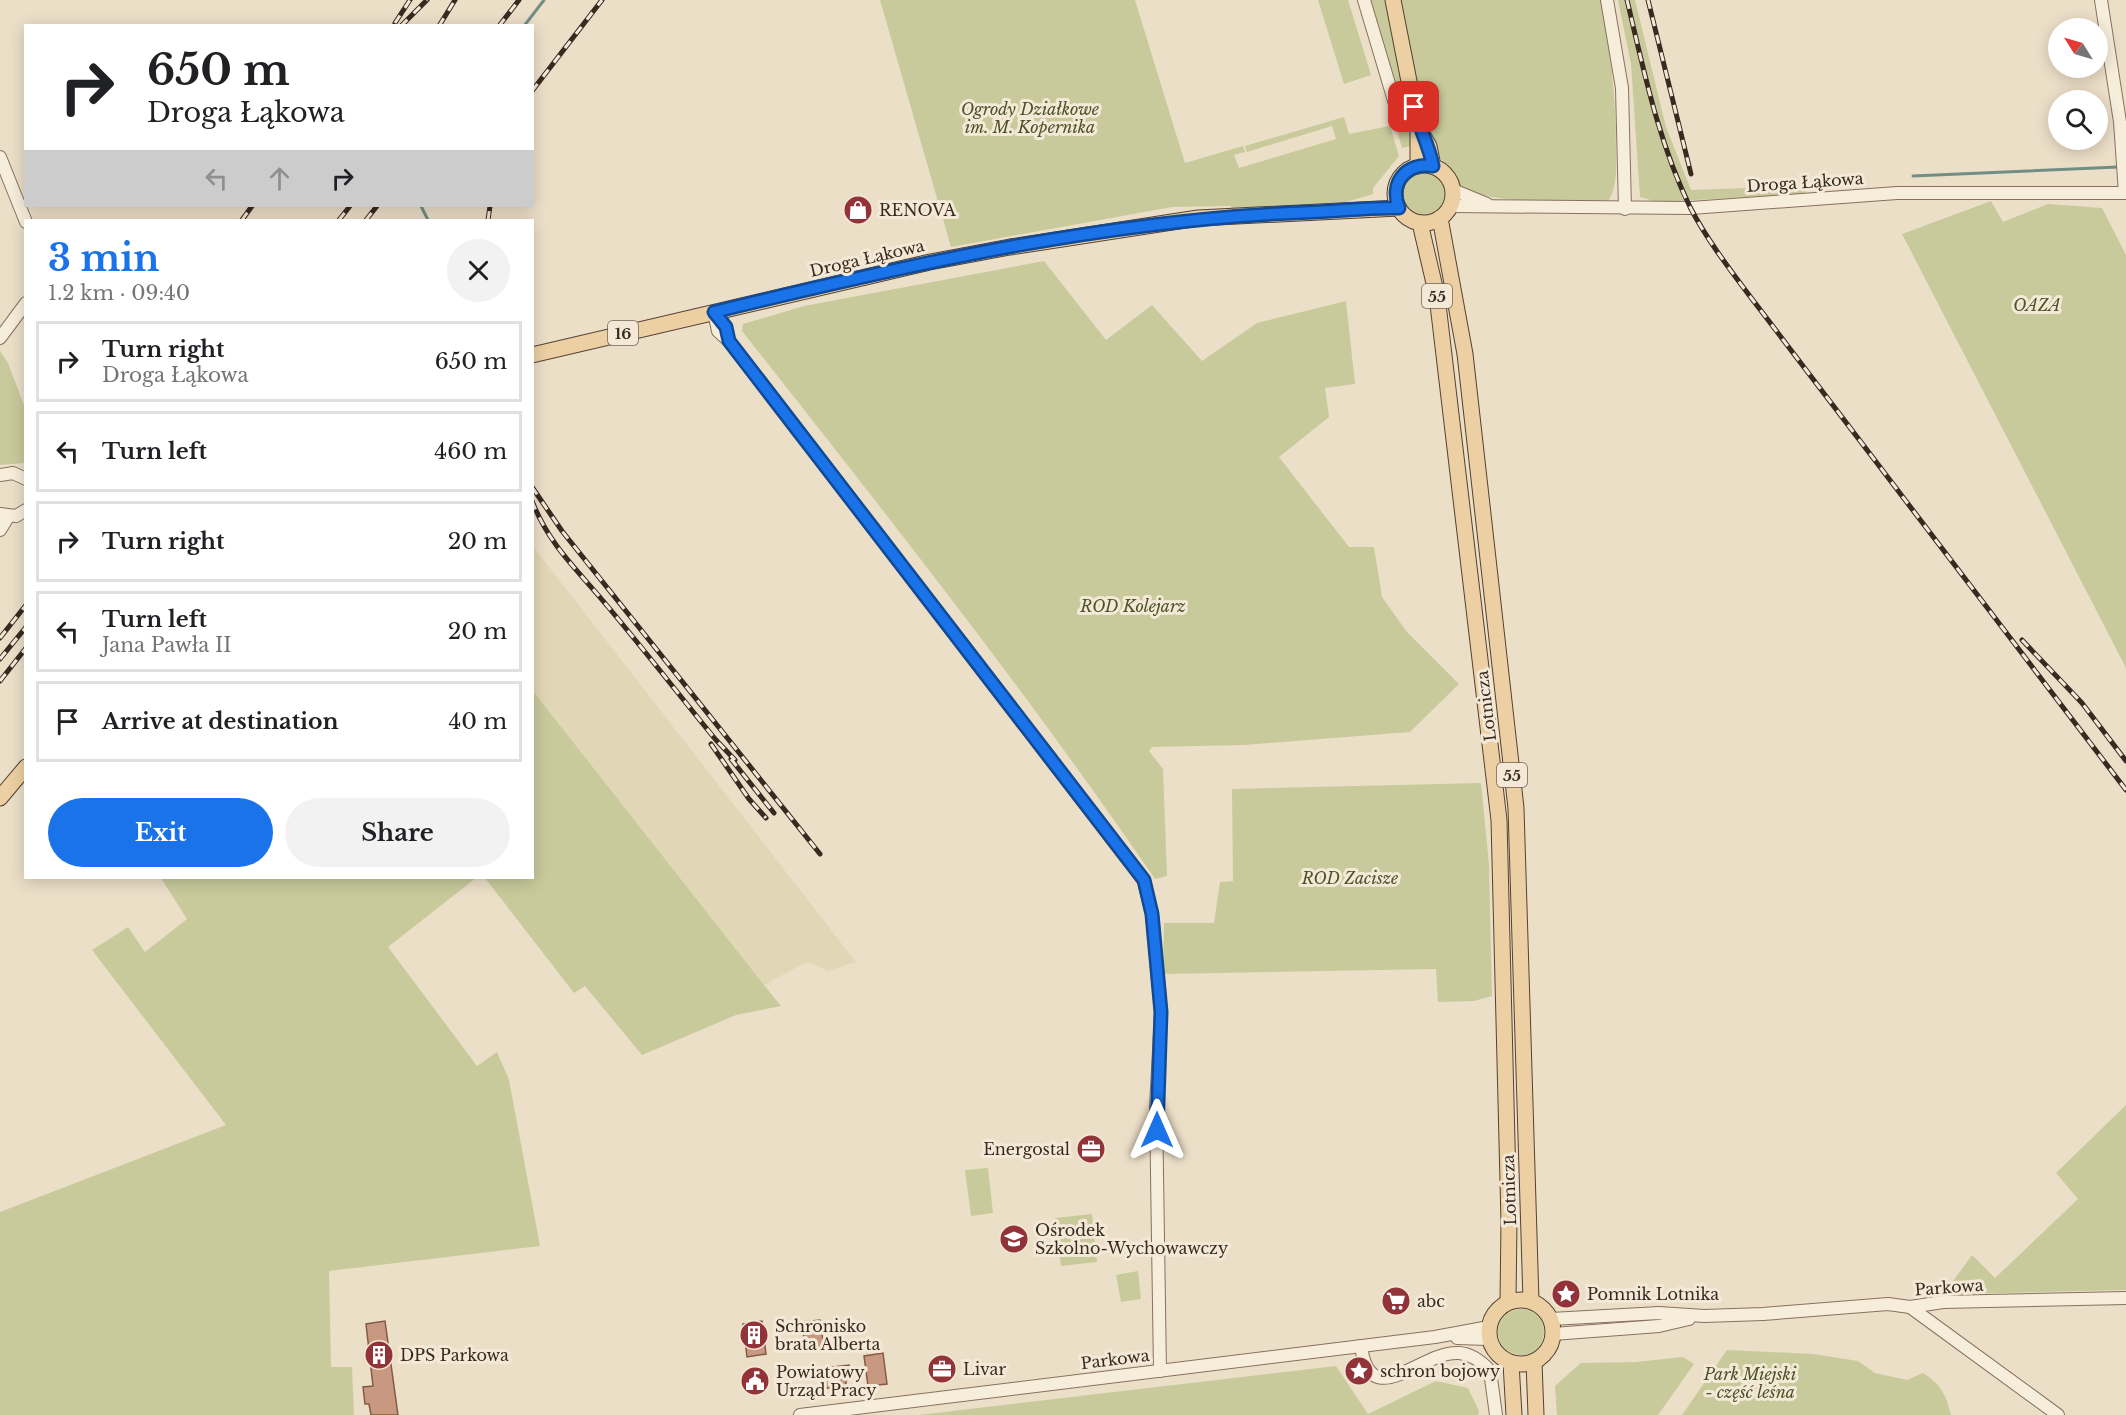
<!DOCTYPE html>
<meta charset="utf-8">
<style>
:root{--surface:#fff;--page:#f2f2f2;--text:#202124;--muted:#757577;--line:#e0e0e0;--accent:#1a73e8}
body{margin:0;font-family:"Libre Baskerville",serif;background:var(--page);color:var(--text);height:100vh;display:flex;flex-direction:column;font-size:22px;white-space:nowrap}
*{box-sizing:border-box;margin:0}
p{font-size:20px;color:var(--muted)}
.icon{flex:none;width:33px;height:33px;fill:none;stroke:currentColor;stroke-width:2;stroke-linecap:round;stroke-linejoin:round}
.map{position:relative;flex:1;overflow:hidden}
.drawer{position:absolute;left:24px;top:219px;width:510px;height:660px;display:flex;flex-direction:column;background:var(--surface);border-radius:0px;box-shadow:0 3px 15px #0003}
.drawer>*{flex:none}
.guide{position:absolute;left:24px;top:24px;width:510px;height:183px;border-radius:0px;box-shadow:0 3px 15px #0003;background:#fff;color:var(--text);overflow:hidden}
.needle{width:39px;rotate:307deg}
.tools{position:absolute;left:2048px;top:18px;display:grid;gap:12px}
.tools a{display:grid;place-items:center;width:60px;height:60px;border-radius:50%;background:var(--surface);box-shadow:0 3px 15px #0003;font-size:30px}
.pin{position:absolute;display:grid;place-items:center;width:51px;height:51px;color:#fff;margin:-26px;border-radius:12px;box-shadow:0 3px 9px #0006}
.me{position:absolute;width:66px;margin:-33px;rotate:0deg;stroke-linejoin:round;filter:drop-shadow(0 0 4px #0008)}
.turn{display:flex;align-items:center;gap:21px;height:126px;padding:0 24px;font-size:27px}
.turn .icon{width:78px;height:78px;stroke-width:2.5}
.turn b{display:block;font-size:42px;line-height:51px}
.lanes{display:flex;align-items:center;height:57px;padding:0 24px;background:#0003;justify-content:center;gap:30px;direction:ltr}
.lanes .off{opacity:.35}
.round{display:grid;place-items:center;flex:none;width:63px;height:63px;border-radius:32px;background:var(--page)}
.summary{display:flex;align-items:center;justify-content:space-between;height:102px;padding:0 24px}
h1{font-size:36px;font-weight:800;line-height:45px;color:var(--accent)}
.cta{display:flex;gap:12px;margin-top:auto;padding:12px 24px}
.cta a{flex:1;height:69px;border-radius:36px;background:var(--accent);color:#fff;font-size:24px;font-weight:800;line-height:69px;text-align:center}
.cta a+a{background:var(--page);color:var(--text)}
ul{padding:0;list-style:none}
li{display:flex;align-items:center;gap:18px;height:81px;margin:0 12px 9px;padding:0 12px;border:3px solid var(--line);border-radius:0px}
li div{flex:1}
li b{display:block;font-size:22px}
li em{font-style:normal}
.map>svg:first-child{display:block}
</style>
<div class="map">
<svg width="2126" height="1415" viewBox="0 0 2126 1415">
<rect width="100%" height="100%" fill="#ecdfc8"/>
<polygon fill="#e1d7b6" points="532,545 856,962 828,971 807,962 764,985 533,691"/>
<g fill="#c8ca9c">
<polygon points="880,0 1135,0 1185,163 1243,146 1245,152 1234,155 1239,168 1336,139 1332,126 1247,152 1245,146 1344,117 1349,134 1390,126 1399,156 1373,188 1373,194 1343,203 1232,210 1231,206 1172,207 951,247"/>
<polygon points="1318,0 1348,0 1371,75 1344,84"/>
<path d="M1370,0H1601C1610,49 1616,96 1616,146C1616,166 1618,183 1609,200L1597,202C1568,202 1480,204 1460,185C1448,173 1439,158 1433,142L1402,148L1395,124L1402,114Z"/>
<polygon points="1618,0 1635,0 1666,127 1691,190 1804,186 1806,194 1657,202 1640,197 1631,64"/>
<circle cx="1424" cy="193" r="23"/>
<polygon points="1991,201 2003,222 2048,204 2102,208 2126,255 2126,668 1902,234"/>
<path d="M1044,261L1106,340L1152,305L1202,361L1257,323L1346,301L1355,384L1325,388L1329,417L1279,457L1349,547H1374L1382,597L1407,632L1459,684L1410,732L1244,745L1152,747L1149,751L1163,769L1167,876L1155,879C1026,691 884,511 742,331L743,324L804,306Z"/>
<polygon points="0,351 8,363 25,408 25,463 0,465"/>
<polygon points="533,691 764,985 781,1006 736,1015 642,1055 585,986 574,993 485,878 532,878"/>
<polygon points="1481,783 1489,864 1492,996 1474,1001 1438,1002 1436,969 1163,974 1164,923 1214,923 1220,882 1233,881 1232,789"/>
<polygon points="161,878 476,878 388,947 477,1066 497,1052 509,1080 540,1246 329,1271 331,1367 352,1367 354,1415 0,1415 0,1212 226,1125 92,950 128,927 145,952 187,919"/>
<polygon points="2126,1105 2126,1290 1957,1294 1951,1284 1972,1255 1995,1278 2078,1199 2056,1173"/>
<polygon points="988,1168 993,1213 971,1216 965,1170"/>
<polygon points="1092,1214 1097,1262 1061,1266 1055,1218"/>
<polygon points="1138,1271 1141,1299 1121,1302 1116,1275"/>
<circle cx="1521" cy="1332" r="23"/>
<path d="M1727,1350L1813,1354L1858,1361L1875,1373L1907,1380L1923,1373C1941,1384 1946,1395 1951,1415H1682Z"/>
<polygon points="1683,1357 1694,1364 1658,1415 1557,1415 1555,1386 1581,1363 1636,1362"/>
<polygon points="1336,1366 1368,1414 1436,1381 1468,1388 1479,1411 1478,1415 919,1415"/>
</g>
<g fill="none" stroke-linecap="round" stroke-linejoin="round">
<g stroke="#708e84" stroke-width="3">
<polyline points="524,26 544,0"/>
<polyline points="1913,176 2118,167"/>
<polyline points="421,206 428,220"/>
</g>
</g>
<g fill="#c89980" stroke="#855a45" stroke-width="1.5">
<polygon points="820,1320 824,1347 805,1349 802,1322"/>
<polygon points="385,1321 398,1415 371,1415 369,1404 365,1404 363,1387 373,1386 366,1324"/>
<polygon points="762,1321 766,1354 747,1357 743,1324"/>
<polygon points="883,1353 887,1384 868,1386 864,1356"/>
<polygon points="849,1365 850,1379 846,1380 846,1386 820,1389 817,1369"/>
</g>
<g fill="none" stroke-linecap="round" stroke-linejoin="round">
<g stroke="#87715e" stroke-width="14">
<g id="minor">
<polyline points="1364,0 1398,114"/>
<polyline points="1607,0 1622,88 1625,209"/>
<polyline points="2101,0 2120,122 2125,193"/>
<polyline points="0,157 26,222"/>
<polyline points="1453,190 1487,204"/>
<polyline points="1451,206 1691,208 1897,193 2126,193"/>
<polyline points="714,312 718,331 729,341 1144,881 1152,914 1161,1013 1156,1107 1160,1371"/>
<polyline points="0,338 26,303"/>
<polyline points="0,475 13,473 26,479"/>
<polyline points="0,514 16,516 26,510"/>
<polyline points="0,530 8,517"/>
<polyline points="1910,1307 2058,1415"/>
<polyline points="1551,1319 1659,1313 1704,1316 1763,1314 1888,1304 1910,1307 1943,1302 2126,1298"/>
<polyline points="1553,1334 1659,1326 1689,1319"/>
<polyline points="1457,1338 1489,1339"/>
<path d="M1361,1346C1370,1415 1422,1350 1459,1353C1472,1354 1482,1362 1490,1371L1496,1415"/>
<polyline points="800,1415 1435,1337 1489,1327"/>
</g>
</g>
<g stroke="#554032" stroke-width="17">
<g id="major">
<polyline points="1393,0 1418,127 1418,166"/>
<polyline points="1418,127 1429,146 1433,166"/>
<circle cx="1424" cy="194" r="29"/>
<polyline points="1440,218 1465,354 1516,808 1531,1301"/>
<polyline points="1420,223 1437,296 1499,820 1509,1222 1508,1302"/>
<polyline points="532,355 930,262 1010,247 1198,218 1399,208"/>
<polyline points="0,798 26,767"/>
<circle cx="1521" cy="1332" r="32"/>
<polyline points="1534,1362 1536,1415"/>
<polyline points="1511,1363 1514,1415"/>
</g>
</g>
<use href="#minor" stroke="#f7eddb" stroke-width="12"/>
<use href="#major" stroke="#ecd0a3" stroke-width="15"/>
<g stroke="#382a21" stroke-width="5">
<g id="rail">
<path d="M1627,0C1644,71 1658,141 1690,207C1706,238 1728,267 1749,295L2126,790"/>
<polyline points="1648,0 1691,174"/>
<polyline points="395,23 410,0"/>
<polyline points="401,26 427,0"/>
<polyline points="439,26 455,0"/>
<polyline points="499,26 519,0"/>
<polyline points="532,91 602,0"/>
<polyline points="242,220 252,206"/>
<polyline points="339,220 350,206"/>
<polyline points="366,220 377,206"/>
<polyline points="488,220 490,206"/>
<polyline points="532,487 562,531 820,854"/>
<path d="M532,501C550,547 579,571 609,608C645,651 680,696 716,740L735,760"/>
<polyline points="0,638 26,605"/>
<polyline points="2022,640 2082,703 2126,761"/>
<polyline points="0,659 26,627"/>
<polyline points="0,681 26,648"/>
<polyline points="711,744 749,799 766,818"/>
<polyline points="731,759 774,813"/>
</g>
</g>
<use href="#rail" stroke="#f4e9d7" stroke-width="3" stroke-dasharray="9" stroke-linecap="butt"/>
</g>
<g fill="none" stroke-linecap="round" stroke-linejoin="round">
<g stroke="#114b97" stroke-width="15">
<path id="route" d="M1157,1130L1161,1012L1152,914L1144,880L729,341L726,327L714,312C910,264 1110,219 1313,212C1342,211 1370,207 1399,208C1389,183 1406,162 1433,166C1429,145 1419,128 1414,107"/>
</g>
<use href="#route" stroke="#1a73e8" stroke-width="10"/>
</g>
<defs>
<g id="shop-disc" transform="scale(1.5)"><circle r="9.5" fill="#923239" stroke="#f4e9d7"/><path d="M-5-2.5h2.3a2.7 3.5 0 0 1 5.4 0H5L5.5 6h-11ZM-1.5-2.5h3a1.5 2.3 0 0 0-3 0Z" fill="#fff"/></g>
<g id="office-disc" transform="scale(1.5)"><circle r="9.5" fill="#923239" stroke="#f4e9d7"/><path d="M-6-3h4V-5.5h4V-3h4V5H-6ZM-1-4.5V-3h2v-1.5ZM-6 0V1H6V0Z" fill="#fff"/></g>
<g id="school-disc" transform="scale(1.5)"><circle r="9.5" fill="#923239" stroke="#f4e9d7"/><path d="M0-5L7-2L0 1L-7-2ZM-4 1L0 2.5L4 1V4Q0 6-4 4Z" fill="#fff"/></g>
<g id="sight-disc" transform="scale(1.5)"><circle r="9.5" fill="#923239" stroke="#f4e9d7"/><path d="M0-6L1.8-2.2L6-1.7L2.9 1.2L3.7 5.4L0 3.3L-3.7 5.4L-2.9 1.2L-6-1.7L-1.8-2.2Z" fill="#fff"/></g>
<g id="supermarket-disc" transform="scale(1.5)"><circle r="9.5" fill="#923239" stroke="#f4e9d7"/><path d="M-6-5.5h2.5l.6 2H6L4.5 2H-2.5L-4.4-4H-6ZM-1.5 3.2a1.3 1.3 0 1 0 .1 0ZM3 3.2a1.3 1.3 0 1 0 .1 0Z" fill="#fff"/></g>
<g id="building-disc" transform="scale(1.5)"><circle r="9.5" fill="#923239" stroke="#f4e9d7"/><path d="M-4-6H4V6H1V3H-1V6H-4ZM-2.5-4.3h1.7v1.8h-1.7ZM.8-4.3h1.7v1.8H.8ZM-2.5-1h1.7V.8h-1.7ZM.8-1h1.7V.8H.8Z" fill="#fff"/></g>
<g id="civic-disc" transform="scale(1.5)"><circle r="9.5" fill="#923239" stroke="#f4e9d7"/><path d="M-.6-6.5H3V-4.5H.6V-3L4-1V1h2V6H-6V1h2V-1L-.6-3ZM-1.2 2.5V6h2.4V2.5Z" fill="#fff"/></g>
</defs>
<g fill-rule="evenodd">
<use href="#shop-disc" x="858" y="210"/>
<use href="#office-disc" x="1091" y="1149"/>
<use href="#school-disc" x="1014" y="1239"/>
<use href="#sight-disc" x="1566" y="1294"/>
<use href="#supermarket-disc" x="1396" y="1301"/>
<use href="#building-disc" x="754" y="1335"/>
<use href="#building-disc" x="379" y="1355"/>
<use href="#office-disc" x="942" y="1369"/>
<use href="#sight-disc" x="1359" y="1371"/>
<use href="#civic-disc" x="755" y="1381"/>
</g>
<g text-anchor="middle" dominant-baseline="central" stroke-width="6" stroke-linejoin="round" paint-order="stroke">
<g fill="#f4e9d7" stroke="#706358" stroke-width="1.5">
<rect x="1422" y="284" width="30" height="24" rx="4.5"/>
<rect x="608" y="321" width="30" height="24" rx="4.5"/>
<rect x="1497" y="763" width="30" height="24" rx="4.5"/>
</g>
<g font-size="15" font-weight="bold" fill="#382a21">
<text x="1437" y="296">55</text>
<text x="623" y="333">16</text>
<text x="1512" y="775">55</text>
</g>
<g font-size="16" font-style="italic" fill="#4c5329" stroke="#f4e9d7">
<text x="1030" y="109">Ogrody Działkowe<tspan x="1030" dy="18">im. M. Kopernika</tspan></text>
<text x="2037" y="305">OAZA</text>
<text x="1133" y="606">ROD Kolejarz</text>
<text x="1350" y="878">ROD Zacisze</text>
<text x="1750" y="1374">Park Miejski<tspan x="1750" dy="18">- część leśna</tspan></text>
</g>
<g font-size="16" fill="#382a21" stroke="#f4e9d7">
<text transform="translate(1805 182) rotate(-4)">Droga Łąkowa</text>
<text transform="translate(867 258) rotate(-13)">Droga Łąkowa</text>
<text transform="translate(1486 706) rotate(-97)">Lotnicza</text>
<text transform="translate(1509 1190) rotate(-92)">Lotnicza</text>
<text transform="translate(1949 1287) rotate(-4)">Parkowa</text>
<text transform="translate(1115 1359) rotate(-7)">Parkowa</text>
</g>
<g font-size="16" fill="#382a21" stroke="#f4e9d7" text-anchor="start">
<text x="879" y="210">RENOVA</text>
<text x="1070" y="1149" text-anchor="end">Energostal</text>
<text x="1035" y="1230">Ośrodek<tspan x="1035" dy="18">Szkolno-Wychowawczy</tspan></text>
<text x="1587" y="1294">Pomnik Lotnika</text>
<text x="1417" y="1301">abc</text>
<text x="775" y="1326">Schronisko<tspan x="775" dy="18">brata Alberta</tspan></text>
<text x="400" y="1355">DPS Parkowa</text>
<text x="963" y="1369">Livar</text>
<text x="1380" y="1371">schron bojowy</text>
<text x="776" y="1372">Powiatowy<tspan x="776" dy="18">Urząd Pracy</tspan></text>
</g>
</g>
</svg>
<div class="tools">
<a><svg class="needle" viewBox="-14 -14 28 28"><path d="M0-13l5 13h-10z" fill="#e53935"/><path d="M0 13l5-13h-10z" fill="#757577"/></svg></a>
<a><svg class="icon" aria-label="search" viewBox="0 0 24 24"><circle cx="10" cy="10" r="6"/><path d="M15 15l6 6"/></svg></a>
</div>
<div class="pin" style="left:1414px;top:107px;background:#d93025"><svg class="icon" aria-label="arrive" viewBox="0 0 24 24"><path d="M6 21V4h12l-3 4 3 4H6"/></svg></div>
<svg class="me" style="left:1157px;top:1130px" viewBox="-20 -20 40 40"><path d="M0-17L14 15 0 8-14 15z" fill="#1a73e8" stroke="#fff" stroke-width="4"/></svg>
<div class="guide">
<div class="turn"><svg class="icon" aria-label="right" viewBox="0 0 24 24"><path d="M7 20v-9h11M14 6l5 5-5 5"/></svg><div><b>650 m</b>Droga Łąkowa</div></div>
<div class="lanes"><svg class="icon off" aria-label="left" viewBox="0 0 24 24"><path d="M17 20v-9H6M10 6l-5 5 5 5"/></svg><svg class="icon off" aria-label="ahead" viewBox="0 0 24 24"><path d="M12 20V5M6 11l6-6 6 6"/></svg><svg class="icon" aria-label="right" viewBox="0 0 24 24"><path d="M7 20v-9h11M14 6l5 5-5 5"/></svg></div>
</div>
<section class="drawer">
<div class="summary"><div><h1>3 min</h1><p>1.2 km · 09:40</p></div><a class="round"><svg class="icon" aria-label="close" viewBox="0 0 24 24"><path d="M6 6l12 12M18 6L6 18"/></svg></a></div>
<ul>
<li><svg class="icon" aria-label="right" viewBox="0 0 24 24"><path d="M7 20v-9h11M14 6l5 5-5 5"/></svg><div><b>Turn right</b><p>Droga Łąkowa</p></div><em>650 m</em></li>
<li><svg class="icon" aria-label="left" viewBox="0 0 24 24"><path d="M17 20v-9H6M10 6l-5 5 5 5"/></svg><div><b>Turn left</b></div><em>460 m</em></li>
<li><svg class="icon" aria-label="right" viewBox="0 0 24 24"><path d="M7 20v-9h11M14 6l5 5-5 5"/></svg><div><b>Turn right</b></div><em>20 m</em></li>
<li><svg class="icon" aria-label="left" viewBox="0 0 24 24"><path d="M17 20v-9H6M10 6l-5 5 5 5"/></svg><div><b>Turn left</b><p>Jana Pawła II</p></div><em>20 m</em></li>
<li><svg class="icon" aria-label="arrive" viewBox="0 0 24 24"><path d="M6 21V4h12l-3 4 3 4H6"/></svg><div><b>Arrive at destination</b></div><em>40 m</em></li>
</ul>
<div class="cta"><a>Exit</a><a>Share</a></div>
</section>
</div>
